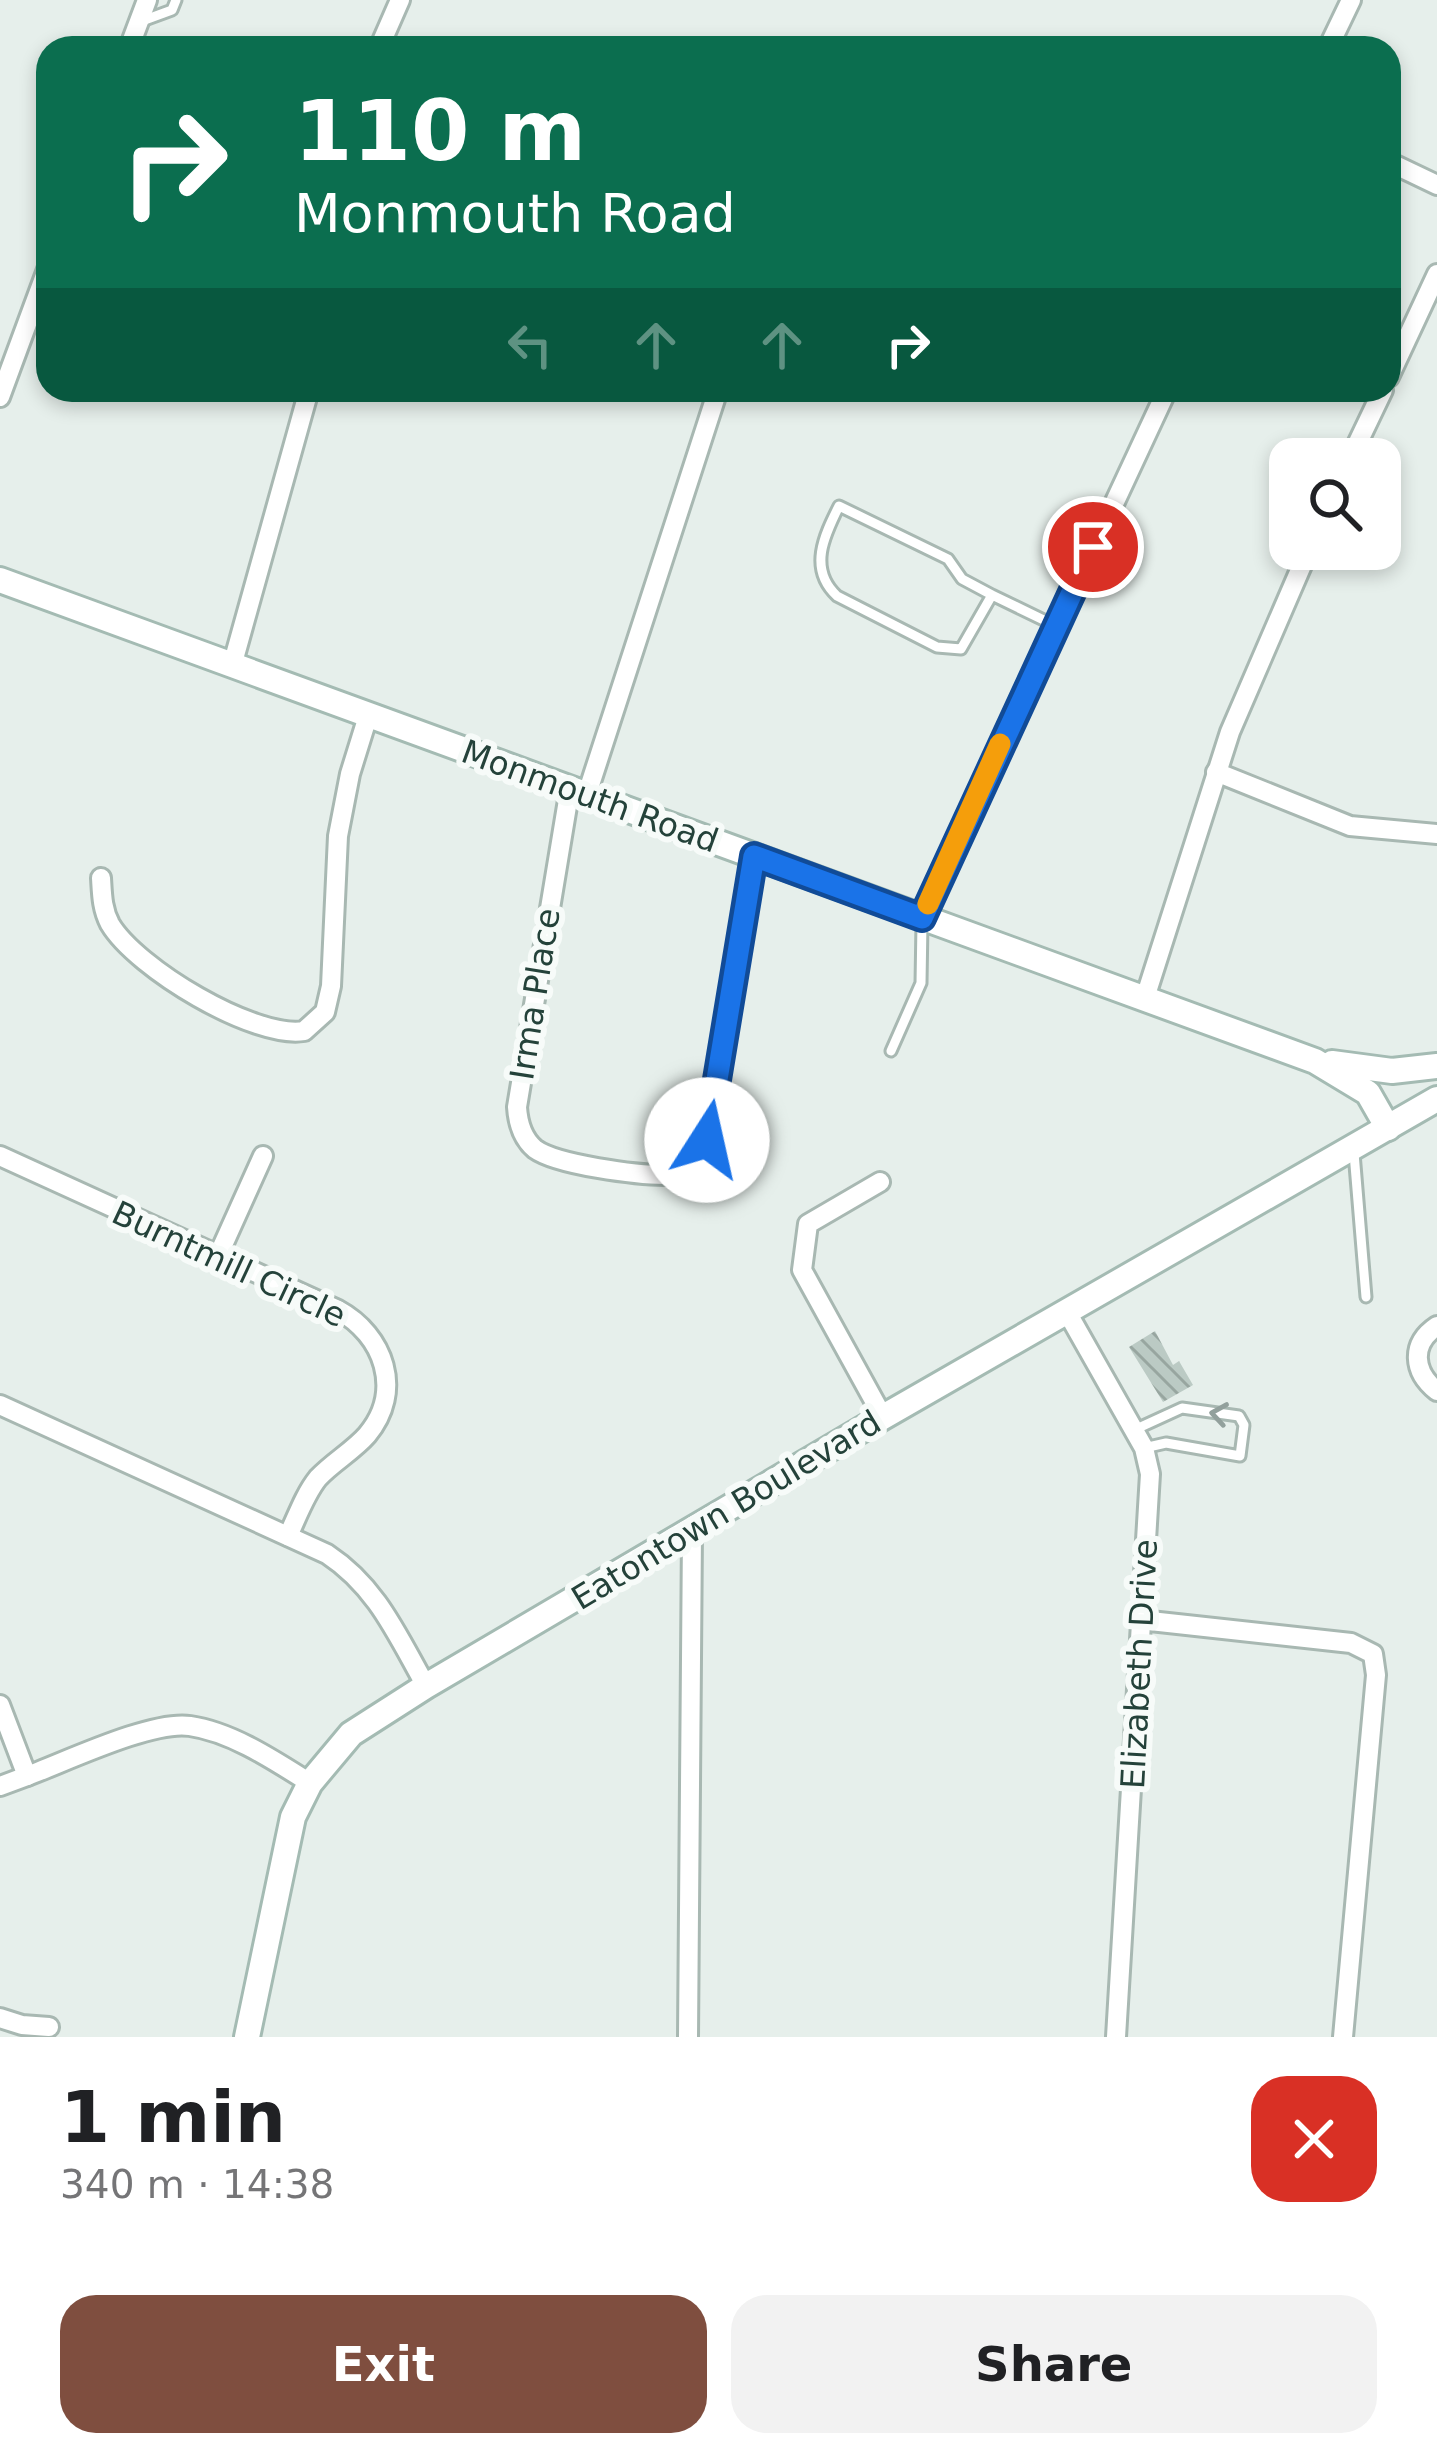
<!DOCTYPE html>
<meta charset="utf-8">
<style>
:root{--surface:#fff;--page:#f2f2f2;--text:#202124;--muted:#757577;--accent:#7f4e3f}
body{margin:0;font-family:"DejaVu Sans",sans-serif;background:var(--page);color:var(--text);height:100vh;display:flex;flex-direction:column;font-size:45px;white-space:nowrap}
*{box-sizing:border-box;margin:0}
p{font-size:39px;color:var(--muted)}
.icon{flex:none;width:66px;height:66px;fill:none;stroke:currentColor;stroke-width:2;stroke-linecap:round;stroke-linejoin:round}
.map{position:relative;height:2037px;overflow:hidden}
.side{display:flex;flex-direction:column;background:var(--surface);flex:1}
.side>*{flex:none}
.top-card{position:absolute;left:36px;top:36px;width:1365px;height:366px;border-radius:36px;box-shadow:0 6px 18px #0003;background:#0b6e4f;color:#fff;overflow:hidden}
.controls{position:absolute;left:1269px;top:438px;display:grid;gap:24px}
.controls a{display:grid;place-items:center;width:132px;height:132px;border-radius:24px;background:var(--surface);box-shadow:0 6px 18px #0003;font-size:60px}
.pin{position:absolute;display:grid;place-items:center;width:102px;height:102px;color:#fff;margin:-51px;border:6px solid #fff;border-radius:50%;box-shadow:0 3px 12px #0007}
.me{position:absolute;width:132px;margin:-66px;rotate:10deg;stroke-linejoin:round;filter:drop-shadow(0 0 9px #0008)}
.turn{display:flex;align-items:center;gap:42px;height:252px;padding:0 60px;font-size:54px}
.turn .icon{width:156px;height:156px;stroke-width:2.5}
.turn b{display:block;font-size:84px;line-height:102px}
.lanes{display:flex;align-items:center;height:114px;padding:0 60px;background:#0003;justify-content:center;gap:60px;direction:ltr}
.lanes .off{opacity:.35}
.round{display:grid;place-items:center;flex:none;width:126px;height:126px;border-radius:36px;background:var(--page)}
.overview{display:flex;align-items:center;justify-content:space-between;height:204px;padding:0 60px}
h1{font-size:72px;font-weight:700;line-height:90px}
.cta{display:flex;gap:24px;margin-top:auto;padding:24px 60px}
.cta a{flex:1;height:138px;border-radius:36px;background:var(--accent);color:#fff;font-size:48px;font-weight:700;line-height:138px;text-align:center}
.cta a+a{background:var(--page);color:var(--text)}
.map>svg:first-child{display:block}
</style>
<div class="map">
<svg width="1437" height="2037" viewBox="0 0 1437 2037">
<defs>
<pattern id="building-back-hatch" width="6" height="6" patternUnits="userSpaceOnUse" patternTransform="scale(3)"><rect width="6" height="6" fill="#bbcac4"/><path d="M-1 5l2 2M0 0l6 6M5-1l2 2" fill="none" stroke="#98a6a0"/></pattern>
</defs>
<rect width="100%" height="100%" fill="#e6efeb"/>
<polygon fill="url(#building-back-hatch)" points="1155,1331 1173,1365 1179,1361 1193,1385 1163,1402 1129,1347"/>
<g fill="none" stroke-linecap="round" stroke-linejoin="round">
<g stroke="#a8b8b2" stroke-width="15">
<g id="lane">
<polyline points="142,21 172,10 176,0"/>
<path d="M992,595L962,579L948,559L839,506C824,536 808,569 837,596L937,647L961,649L992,595L1056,626"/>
<polyline points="891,1051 921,983 922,923"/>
<polyline points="1354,1153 1366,1297"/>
<polyline points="1134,1430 1182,1408 1239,1416 1244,1425 1240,1456 1166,1443 1144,1448"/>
</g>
</g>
<g stroke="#a8b8b2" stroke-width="24">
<g id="street">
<polyline points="129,48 147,0"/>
<polyline points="379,48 400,0"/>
<polyline points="1328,48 1351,0"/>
<polyline points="1389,162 1437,185"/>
<polyline points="1389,377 1437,274"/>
<polyline points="0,397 48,267"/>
<polyline points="1350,459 1383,390"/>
<polyline points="232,666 309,390"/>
<polyline points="1216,772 1350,826 1437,834"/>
<path d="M570,788L517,1107C518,1123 522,1138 535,1149C557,1165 637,1175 665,1175C686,1169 697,1161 707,1140L754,856"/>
<polyline points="587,794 718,390"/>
<path d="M101,878C102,894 102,909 110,924C136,968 254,1039 304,1031L325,1012L331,986L338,836L350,774L368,716"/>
<polyline points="921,918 1167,390"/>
<polyline points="1145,998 1230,732 1309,549"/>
<path d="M0,1156L338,1310C384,1335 404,1391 367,1435C353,1451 333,1462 318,1478C305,1494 297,1517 288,1536"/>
<polyline points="880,1182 808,1224 802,1270 883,1417"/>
<polyline points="218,1256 263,1156"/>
<polyline points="1067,1312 1144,1448 1150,1474 1116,2037"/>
<path d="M1437,1326C1410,1344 1413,1372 1437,1391"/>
<path d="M0,1405L327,1554C377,1587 397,1635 426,1686"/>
<polyline points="1141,1620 1351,1643 1373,1654 1376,1675 1343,2037"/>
<polyline points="0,1705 27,1776 0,1786"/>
<path d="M27,1776C65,1762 152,1720 190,1726C232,1732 275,1761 310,1783"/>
<polyline points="0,2018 22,2025 49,2027"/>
<polyline points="688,2037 692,1532"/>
</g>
</g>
<g stroke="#a4bbb3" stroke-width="30">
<g id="secondary">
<polyline points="0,580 1315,1061 1368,1093 1388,1128"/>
<polyline points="1332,1063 1392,1071 1437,1066"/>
<polyline points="247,2037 293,1817 310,1783 351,1734 426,1686 883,1417 1437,1099"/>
</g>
</g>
<use href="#lane" stroke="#fff" stroke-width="9"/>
<use href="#street" stroke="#fff" stroke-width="18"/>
<use href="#secondary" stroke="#fff" stroke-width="24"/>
</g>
<defs><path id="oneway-chevron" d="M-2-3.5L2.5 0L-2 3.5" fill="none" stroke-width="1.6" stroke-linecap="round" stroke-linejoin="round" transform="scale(3)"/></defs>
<use stroke="#92a09c" href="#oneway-chevron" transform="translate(1219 1414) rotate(-171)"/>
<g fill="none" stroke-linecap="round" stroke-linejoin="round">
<g stroke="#114b97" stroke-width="30">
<polyline id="route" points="707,1140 754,856 922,918 1093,547"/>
</g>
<use href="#route" stroke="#1a73e8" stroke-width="21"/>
<polyline stroke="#f59e0b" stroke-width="21" points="928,904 1000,744"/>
</g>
<g text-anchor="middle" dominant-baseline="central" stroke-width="12" stroke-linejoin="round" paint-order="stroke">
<g font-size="33" fill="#24423a" stroke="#f7fbf9">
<text transform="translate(590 796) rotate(20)">Monmouth Road</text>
<text transform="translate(535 994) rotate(-81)">Irma Place</text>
<text transform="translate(229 1264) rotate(25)">Burntmill Circle</text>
<text transform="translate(726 1510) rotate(-31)">Eatontown Boulevard</text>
<text transform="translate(1139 1664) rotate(-87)">Elizabeth Drive</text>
</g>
</g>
</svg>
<div class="controls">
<a><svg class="icon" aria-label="search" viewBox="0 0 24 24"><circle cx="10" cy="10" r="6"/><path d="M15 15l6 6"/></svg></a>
</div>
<div class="pin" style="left:1093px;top:547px;background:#d93025"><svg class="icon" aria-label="arrive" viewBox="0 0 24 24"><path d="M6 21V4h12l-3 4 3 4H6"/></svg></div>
<svg class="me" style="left:707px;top:1140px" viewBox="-20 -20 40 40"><circle r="19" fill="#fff"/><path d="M0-13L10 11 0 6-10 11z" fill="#1a73e8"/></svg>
<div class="top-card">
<div class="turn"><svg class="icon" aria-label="right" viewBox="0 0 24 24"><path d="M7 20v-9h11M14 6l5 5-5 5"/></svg><div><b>110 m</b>Monmouth Road</div></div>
<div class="lanes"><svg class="icon off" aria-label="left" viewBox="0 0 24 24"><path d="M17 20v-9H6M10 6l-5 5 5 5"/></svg><svg class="icon off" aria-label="ahead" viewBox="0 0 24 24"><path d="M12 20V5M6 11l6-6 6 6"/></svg><svg class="icon off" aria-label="ahead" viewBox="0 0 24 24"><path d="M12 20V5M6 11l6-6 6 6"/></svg><svg class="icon" aria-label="right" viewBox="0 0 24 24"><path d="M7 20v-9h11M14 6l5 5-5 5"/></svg></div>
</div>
</div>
<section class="side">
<div class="overview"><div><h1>1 min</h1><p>340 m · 14:38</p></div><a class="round" style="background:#d93025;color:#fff"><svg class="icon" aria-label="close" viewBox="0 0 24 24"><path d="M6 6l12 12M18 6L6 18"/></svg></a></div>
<div class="cta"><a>Exit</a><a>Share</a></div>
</section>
